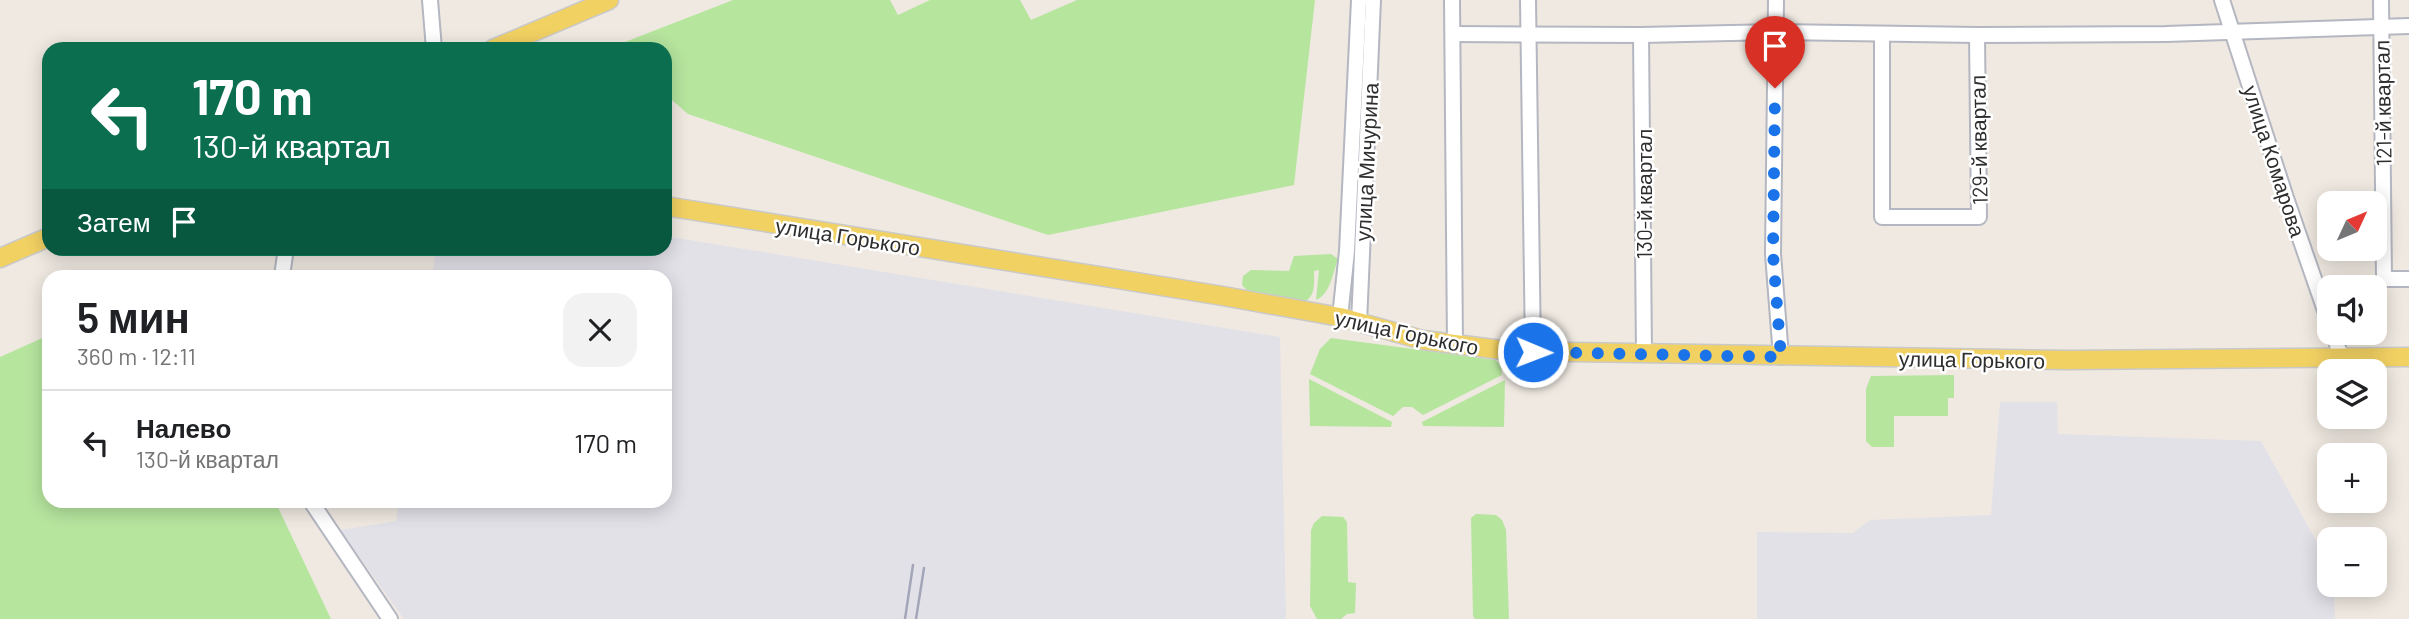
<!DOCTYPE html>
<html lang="ru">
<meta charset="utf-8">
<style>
:root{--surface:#fff;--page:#f2f2f2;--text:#202124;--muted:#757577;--line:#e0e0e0}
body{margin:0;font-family:Barlow,sans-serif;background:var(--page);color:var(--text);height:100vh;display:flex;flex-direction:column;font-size:26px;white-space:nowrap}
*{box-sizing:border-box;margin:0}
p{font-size:23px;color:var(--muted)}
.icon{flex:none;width:38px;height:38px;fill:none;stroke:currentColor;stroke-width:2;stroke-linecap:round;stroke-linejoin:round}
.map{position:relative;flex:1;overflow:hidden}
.panel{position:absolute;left:42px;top:270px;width:630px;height:238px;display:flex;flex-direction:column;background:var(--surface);border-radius:21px;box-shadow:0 4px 18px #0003}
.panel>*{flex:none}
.top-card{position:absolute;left:42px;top:42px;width:630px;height:214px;border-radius:21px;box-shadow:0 4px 18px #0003;background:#0b6e4f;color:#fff;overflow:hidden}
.needle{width:46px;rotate:46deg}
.buttons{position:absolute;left:2317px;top:191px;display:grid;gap:14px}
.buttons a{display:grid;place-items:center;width:70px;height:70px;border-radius:14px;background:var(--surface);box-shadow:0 4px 18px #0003;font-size:35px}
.pin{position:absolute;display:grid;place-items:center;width:60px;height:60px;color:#fff;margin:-72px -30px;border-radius:50% 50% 50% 0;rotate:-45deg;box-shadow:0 0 7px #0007}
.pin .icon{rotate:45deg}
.me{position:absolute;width:77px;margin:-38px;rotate:91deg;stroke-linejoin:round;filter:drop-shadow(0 0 5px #0008)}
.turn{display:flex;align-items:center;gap:24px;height:147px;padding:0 35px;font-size:32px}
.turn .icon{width:91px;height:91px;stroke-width:2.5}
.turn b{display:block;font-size:49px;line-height:60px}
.then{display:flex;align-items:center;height:66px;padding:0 35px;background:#0003;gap:14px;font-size:26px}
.round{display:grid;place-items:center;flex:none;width:74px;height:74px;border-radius:21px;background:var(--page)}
.headline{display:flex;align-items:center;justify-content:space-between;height:119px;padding:0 35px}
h1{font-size:42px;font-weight:600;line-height:52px}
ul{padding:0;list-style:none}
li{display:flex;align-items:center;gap:21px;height:105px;padding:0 35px;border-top:2px solid var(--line)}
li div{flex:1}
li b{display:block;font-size:26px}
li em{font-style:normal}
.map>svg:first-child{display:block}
</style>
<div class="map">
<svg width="2409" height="619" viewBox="0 0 2409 619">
<rect width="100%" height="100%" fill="#efe9e1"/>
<g fill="#e3e1e8">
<polygon points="665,236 1280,337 1286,619 404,619 340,530 396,521 399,501 665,500 665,276 432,276 436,249 665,248"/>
<polygon points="2000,402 2057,402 2058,434 2261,441 2329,564 2329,584 2334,585 2335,619 1757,619 1757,532 1853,533 1870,520 1991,515"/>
</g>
<g fill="#b6e59e">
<polygon points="733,0 890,0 898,15 930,0 1020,0 1031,20 1077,0 1315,0 1294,185 1048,235 688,114 665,94 665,49 624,49 625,42"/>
<path d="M1331,254L1338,259C1333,272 1330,295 1316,300L1319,270L1314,271C1314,282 1316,294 1306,301L1247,290L1242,285L1243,276L1251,270L1289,271L1294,256Z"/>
<polygon points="49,335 49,500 275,501 331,619 0,619 0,357"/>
<polygon points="1331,338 1495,360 1501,365 1502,375 1423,415 1412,407 1403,407 1393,416 1310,374 1320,349"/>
<polygon points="1954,375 1954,398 1948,398 1948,416 1894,416 1894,447 1872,447 1866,441 1866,389 1871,376"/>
<polygon points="1309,379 1392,422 1391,427 1310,426"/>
<polygon points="1505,380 1504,427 1423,426 1422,422"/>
<polygon points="1476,514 1496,515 1502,520 1506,530 1509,619 1475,619 1473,616 1471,518"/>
<polygon points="1322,516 1343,517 1347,522 1348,582 1356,583 1355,613 1347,614 1341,619 1317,619 1310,606 1311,530 1314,523"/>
</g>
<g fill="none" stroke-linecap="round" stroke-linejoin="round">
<g stroke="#b4b7c1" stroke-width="18">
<g id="minor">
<polyline points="430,0 434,49"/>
<polyline points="1452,0 1455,345"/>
<polyline points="1528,0 1533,352"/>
<polyline points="1776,0 1773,254 1781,357"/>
<polyline points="2222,0 2286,198 2329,322"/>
<polyline points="2381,0 2384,279 2409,279"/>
<polyline points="1453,34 1641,35 1776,32 1977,35 2166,34 2409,26"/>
<polyline points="1882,34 1882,217 1979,217 1977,35"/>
<polyline points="1641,35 1644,354"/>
<polyline points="282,276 286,248"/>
<polyline points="1340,317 1347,251 1359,0"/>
<polyline points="1359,323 1373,0"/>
<polyline points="2333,332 2341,357"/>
<polyline points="310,500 390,619"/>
</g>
</g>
<g stroke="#c9c9c9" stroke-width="21">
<g id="major">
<polyline points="493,49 609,0"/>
<polyline points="665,206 1223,296 1340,317 1423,340 1510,351 2068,360 2409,357"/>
<polyline points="0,258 49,237"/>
</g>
</g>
<use href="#minor" stroke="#fff" stroke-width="14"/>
<use href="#major" stroke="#f2d163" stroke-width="18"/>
<g stroke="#a3a6b8" stroke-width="2.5">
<polyline points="905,619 913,565"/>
<polyline points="916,619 924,568"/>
</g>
</g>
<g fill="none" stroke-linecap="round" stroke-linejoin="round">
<polyline stroke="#1a73e8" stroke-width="12" stroke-dasharray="0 21.6" points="1533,352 1781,357 1773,254 1775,88"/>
</g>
<g text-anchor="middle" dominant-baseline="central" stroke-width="5" stroke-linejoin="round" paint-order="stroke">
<g font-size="21" fill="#2e2e2e" stroke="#fff">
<text transform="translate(2382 103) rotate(-91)">121-й квартал</text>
<text transform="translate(1978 140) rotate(-91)">129-й квартал</text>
<text transform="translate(2275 161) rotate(72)">улица Комарова</text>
<text transform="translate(1366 162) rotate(-87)">улица Мичурина</text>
<text transform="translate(1643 194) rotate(-90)">130-й квартал</text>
<text transform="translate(848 236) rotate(9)">улица Горького</text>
<text transform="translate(1407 332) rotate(12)">улица Горького</text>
<text transform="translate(1972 359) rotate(1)">улица Горького</text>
</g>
</g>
</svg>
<div class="buttons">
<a><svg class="needle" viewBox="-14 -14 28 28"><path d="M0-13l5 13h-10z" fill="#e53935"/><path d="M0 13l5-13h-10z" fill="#757577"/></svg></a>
<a><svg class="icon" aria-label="sound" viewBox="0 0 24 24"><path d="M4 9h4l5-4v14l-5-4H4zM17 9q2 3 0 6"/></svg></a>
<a><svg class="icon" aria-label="layers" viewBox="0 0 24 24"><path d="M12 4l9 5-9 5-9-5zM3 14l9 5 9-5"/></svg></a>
<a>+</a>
<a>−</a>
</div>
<div class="pin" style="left:1775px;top:88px;background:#d93025"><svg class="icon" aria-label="arrive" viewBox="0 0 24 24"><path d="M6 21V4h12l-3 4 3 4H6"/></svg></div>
<svg class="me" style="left:1533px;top:352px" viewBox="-20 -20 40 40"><circle r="17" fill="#1a73e8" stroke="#fff" stroke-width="3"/><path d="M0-11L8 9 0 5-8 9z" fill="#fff"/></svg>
<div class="top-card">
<div class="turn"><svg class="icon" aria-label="left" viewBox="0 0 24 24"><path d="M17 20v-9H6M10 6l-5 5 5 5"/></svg><div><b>170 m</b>130-й квартал</div></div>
<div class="then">Затем<svg class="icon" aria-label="arrive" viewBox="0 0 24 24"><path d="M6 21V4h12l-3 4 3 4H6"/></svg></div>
</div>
<section class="panel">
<div class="headline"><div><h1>5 мин</h1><p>360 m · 12:11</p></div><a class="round"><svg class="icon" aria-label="close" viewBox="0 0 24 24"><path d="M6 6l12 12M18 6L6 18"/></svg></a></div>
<ul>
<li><svg class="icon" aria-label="left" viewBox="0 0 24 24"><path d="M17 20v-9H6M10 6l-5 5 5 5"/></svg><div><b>Налево</b><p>130-й квартал</p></div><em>170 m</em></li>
</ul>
</section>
</div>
